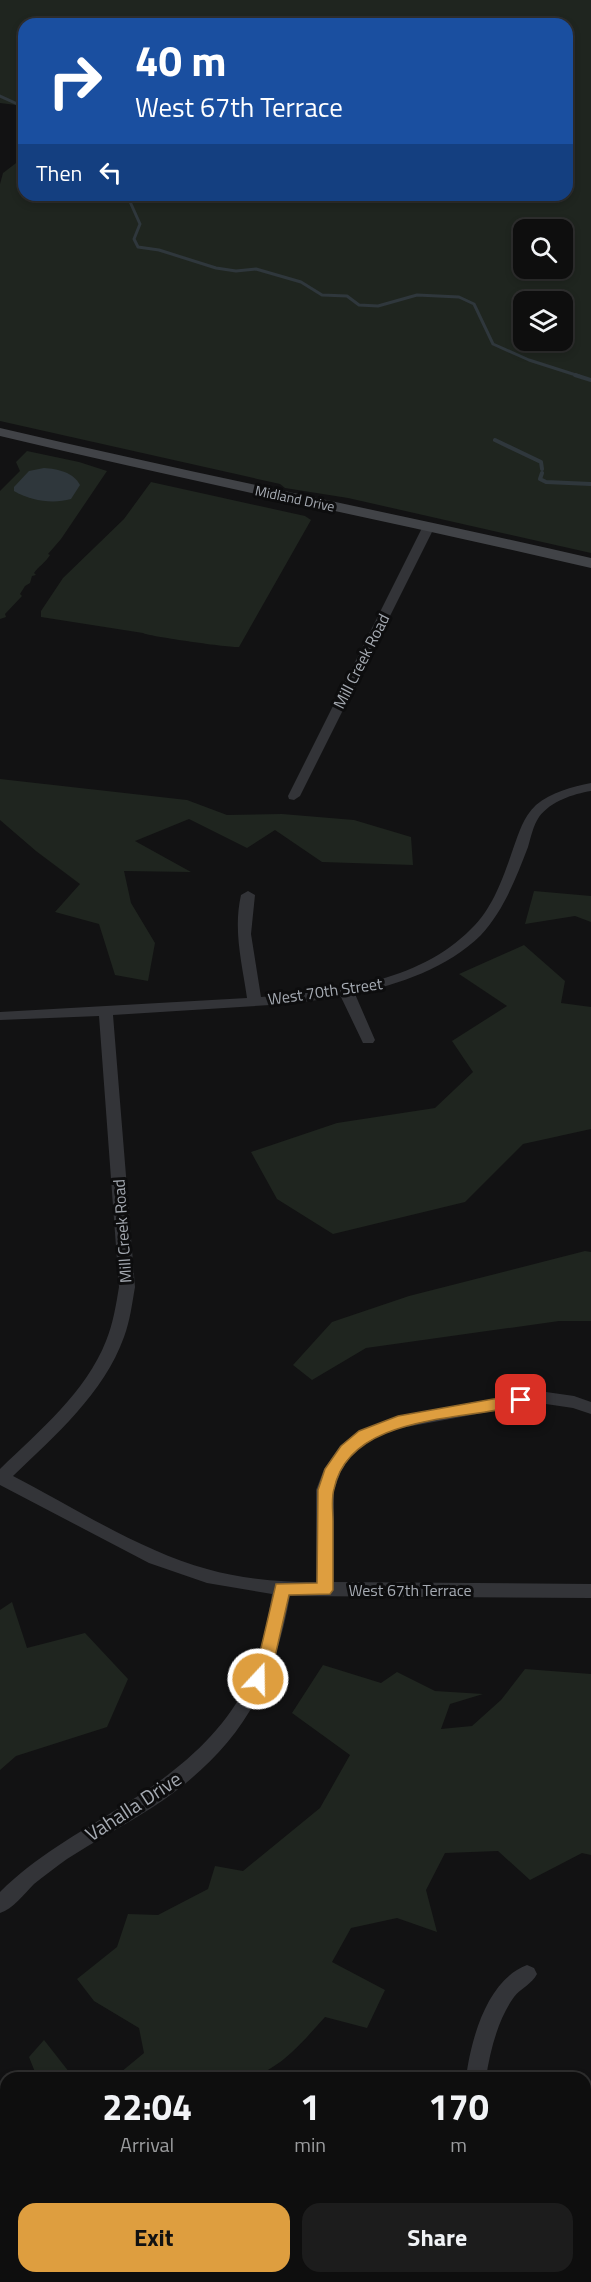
<!DOCTYPE html>
<style>
:root{--surface:#0e0e0e;--page:#1c1c1c;--text:#f1f3f6;--muted:#9b9c9e;--line:#2e2e2e;--accent:#de9e3f}
body{margin:0;font-family:"Titillium Web",sans-serif;background:var(--page);color:var(--text);height:100vh;display:flex;flex-direction:column;font-size:22px;white-space:nowrap}
*{box-sizing:border-box;margin:0}
p{font-size:20px;color:var(--muted)}
.icon{flex:none;width:33px;height:33px;fill:none;stroke:currentColor;stroke-width:2;stroke-linecap:round;stroke-linejoin:round}
.map{position:relative;flex:1;overflow:hidden}
.side{position:absolute;left:0px;top:2072px;width:591px;height:212px;display:flex;flex-direction:column;background:var(--surface);border-radius:18px 18px 0 0;box-shadow:0 3px 9px #0003,0 0 0 2px var(--line)}
.side>*{flex:none}
.top-card{position:absolute;left:18px;top:18px;width:555px;height:183px;border-radius:18px;box-shadow:0 3px 9px #0003,0 0 0 2px var(--line);background:#1a4fa0;color:#fff;overflow:hidden}
.buttons{position:absolute;left:513px;top:219px;display:grid;gap:12px}
.buttons a{display:grid;place-items:center;width:60px;height:60px;border-radius:12px;background:var(--surface);box-shadow:0 3px 9px #0003,0 0 0 2px var(--line);font-size:30px}
.pin{position:absolute;display:grid;place-items:center;width:51px;height:51px;color:#fff;margin:-26px;border-radius:12px;box-shadow:0 3px 9px #0006}
.me{position:absolute;width:66px;margin:-33px;rotate:21deg;stroke-linejoin:round;filter:drop-shadow(0 0 4px #0008)}
.turn{display:flex;align-items:center;gap:21px;height:126px;padding:0 18px;font-size:27px}
.turn .icon{width:78px;height:78px;stroke-width:2.5}
.turn b{display:block;font-size:42px;line-height:51px}
.then{display:flex;align-items:center;height:57px;padding:0 18px;background:#0003;gap:12px;font-size:22px}
.eta{display:flex;justify-content:space-evenly;align-items:center;height:102px;text-align:center}
.eta b{font-size:36px;font-weight:700;line-height:42px}
.cta{display:flex;gap:12px;margin-top:auto;padding:12px 18px}
.cta a{flex:1;height:69px;border-radius:18px;background:var(--accent);color:#111;font-size:24px;font-weight:700;line-height:69px;text-align:center}
.cta a+a{background:var(--page);color:var(--text)}
.map>svg:first-child{display:block}
</style>
<div class="map">
<svg width="591" height="2282" viewBox="0 0 591 2282">
<rect width="100%" height="100%" fill="#121213"/>
<g fill="#1f251f" fill-rule="evenodd">
<path d="M0,0H591V553L348,498L285,488L280,484L0,421V184L3,173L24,157V195H567V24H24V106L0,103ZM524,230H562V268H524ZM524,302H562V340H524Z"/>
<path d="M27,451L79,462L107,471L61,539L48,554L50,555C45,563 39,566 34,573L36,575L32,576L30,583L25,586L20,594L22,596L5,614L6,617L0,619V491L20,471L16,462Z"/>
<path d="M151,482L305,516L311,520L239,647C231,648 147,636 143,633L41,617V611L63,578L124,519Z"/>
<polygon points="0,779 187,800 227,815 282,814 354,820 411,837 413,865 322,862 275,830 247,848 189,819 135,841 191,872 124,871 131,903 155,943 148,981 115,975 99,924 55,912 80,884 36,851 0,820"/>
<polygon points="534,891 591,896 591,922 575,916 525,924"/>
<polygon points="524,945 565,981 561,1003 591,1007 591,1129 523,1144 465,1202 333,1234 277,1199 251,1152 337,1123 435,1108 473,1072 452,1041 507,1006 459,974"/>
<polygon points="585,1251 591,1252 591,1321 559,1321 366,1348 312,1380 293,1365 332,1322 409,1296"/>
<polygon points="12,1602 27,1648 85,1633 128,1679 107,1727 16,1756 0,1770 0,1610"/>
<path d="M323,1665L381,1683L397,1672L435,1691L483,1694L450,1704L441,1729L472,1726L501,1700L525,1669L591,1674V1855L582,1853L530,1880L498,1851L445,1853L426,1890L437,1932L397,1918L351,1928L332,1962L385,1990L367,2028L325,2017C302,2042 280,2071 246,2078L115,2077L144,2053L139,2028L94,2001L77,1979L117,1947L128,1914L158,1915L208,1889L215,1866L243,1871L320,1808L350,1755L292,1713Z"/>
<polygon points="44,2040 73,2077 37,2077 29,2057"/>
<polygon points="6,2115 6,2259 0,2258 0,2119"/>
<polygon points="73,2277 229,2277 234,2282 73,2282"/>
</g>
<path fill="#2f373c" d="M44,468C58,469 73,472 80,485L71,499C53,504 31,501 14,491V487L29,471Z"/>
<g fill="none" stroke-linecap="round" stroke-linejoin="round">
<g stroke="#2f373c" stroke-width="3">
<polyline points="0,96 24,107"/>
<polyline points="127,195 140,224 134,239 138,247 159,250 216,268 236,271 256,269 301,282 322,295 347,296 359,305 378,306 417,295 459,297 474,304 493,344 529,360 579,376"/>
</g>
<g stroke="#2f373c" stroke-width="4">
<polyline points="575,375 591,380"/>
<polyline points="495,440 541,462 542,469"/>
<polyline points="542,473 540,479 546,482 591,484"/>
</g>
<g fill="#333438" fill-rule="evenodd">
<polygon points="429,523 435,526 300,796 294,800 289,799 288,796 423,526"/>
<path d="M591,783V791C573,794 551,801 539,817C533,826 531,837 528,847C516,878 504,910 481,935C448,968 399,984 355,994L375,1040L373,1043H363L341,997L286,1004L113,1015L135,1287C132,1304 130,1321 124,1337C104,1393 55,1436 13,1476C73,1507 143,1552 207,1569C242,1579 280,1582 316,1582V1490L324,1469L340,1446L359,1431L398,1416L521,1394L546,1392L574,1396L591,1402V1414L573,1408L546,1404L521,1406L401,1428L371,1439L352,1454L341,1471L334,1490V1582L591,1584V1598L290,1596C273,1692 235,1753 153,1807C125,1825 95,1841 67,1859C56,1867 45,1875 34,1884C24,1894 13,1909 0,1913V1892C35,1857 77,1834 119,1808C170,1777 222,1737 248,1682C261,1654 267,1624 272,1594L207,1583L149,1563L0,1485V1469C39,1431 86,1392 106,1341C113,1324 116,1305 119,1287L99,1016L0,1020V1012L247,998C242,963 233,930 241,895L248,891L255,895L251,934L261,997C332,992 418,983 471,929C493,908 503,878 513,849C519,833 523,817 536,805C551,792 572,787 591,783Z"/>
<path d="M527,1965L534,1968L537,1974C532,1984 521,1988 514,1997C498,2019 490,2051 486,2078H466C471,2039 487,1980 527,1965Z"/>
<polygon points="498,2277 520,2277 522,2282 500,2282"/>
</g>
<path fill="#414347" fill-rule="evenodd" d="M0,428C196,474 394,513 591,558V568C394,522 196,483 0,436Z"/>
</g>
<path fill="#de9e3f" stroke="#906729" stroke-width="1.5" d="M521,1394L527,1396L529,1400L527,1404C468,1421 350,1412 334,1489C331,1499 333,1511 333,1521C333,1544 333,1567 333,1590L330,1594L289,1595L274,1661L263,1684L258,1686L252,1684L249,1679L258,1661L276,1584L317,1583L318,1490L325,1469L341,1446L359,1431L398,1416Z"/>
<g text-anchor="middle" dominant-baseline="central" stroke-width="6" stroke-linejoin="round" paint-order="stroke">
<g font-size="14" fill="#a5aab2" stroke="#0d0d0e">
<text transform="translate(295 498) rotate(12)">Midland Drive</text>
</g>
<g font-size="16" fill="#a5aab2" stroke="#0d0d0e">
<text transform="translate(361 661) rotate(-63)">Mill Creek Road</text>
<text transform="translate(325 991) rotate(-8)">West 70th Street</text>
<text transform="translate(122 1231) rotate(-94)">Mill Creek Road</text>
<text x="410" y="1590">West 67th Terrace</text>
</g>
<g font-size="20" fill="#a5aab2" stroke="#0d0d0e">
<text transform="translate(133 1806) rotate(-33)">Vahalla Drive</text>
</g>
</g>
</svg>
<div class="buttons">
<a><svg class="icon" aria-label="search" viewBox="0 0 24 24"><circle cx="10" cy="10" r="6"/><path d="M15 15l6 6"/></svg></a>
<a><svg class="icon" aria-label="layers" viewBox="0 0 24 24"><path d="M12 4l9 5-9 5-9-5zM3 14l9 5 9-5"/></svg></a>
</div>
<div class="pin" style="left:521px;top:1400px;background:#d93025"><svg class="icon" aria-label="arrive" viewBox="0 0 24 24"><path d="M6 21V4h12l-3 4 3 4H6"/></svg></div>
<svg class="me" style="left:258px;top:1679px" viewBox="-20 -20 40 40"><circle r="17" fill="#de9e3f" stroke="#fff" stroke-width="3"/><path d="M0-11L8 9 0 5-8 9z" fill="#fff"/></svg>
<div class="top-card">
<div class="turn"><svg class="icon" aria-label="right" viewBox="0 0 24 24"><path d="M7 20v-9h11M14 6l5 5-5 5"/></svg><div><b>40 m</b>West 67th Terrace</div></div>
<div class="then">Then<svg class="icon" aria-label="left" viewBox="0 0 24 24"><path d="M17 20v-9H6M10 6l-5 5 5 5"/></svg></div>
</div>
<section class="side">
<div class="eta">
<div><b>22:04</b><p>Arrival</p></div>
<div><b>1</b><p>min</p></div>
<div><b>170</b><p>m</p></div>
</div>
<div class="cta"><a>Exit</a><a>Share</a></div>
</section>
</div>
